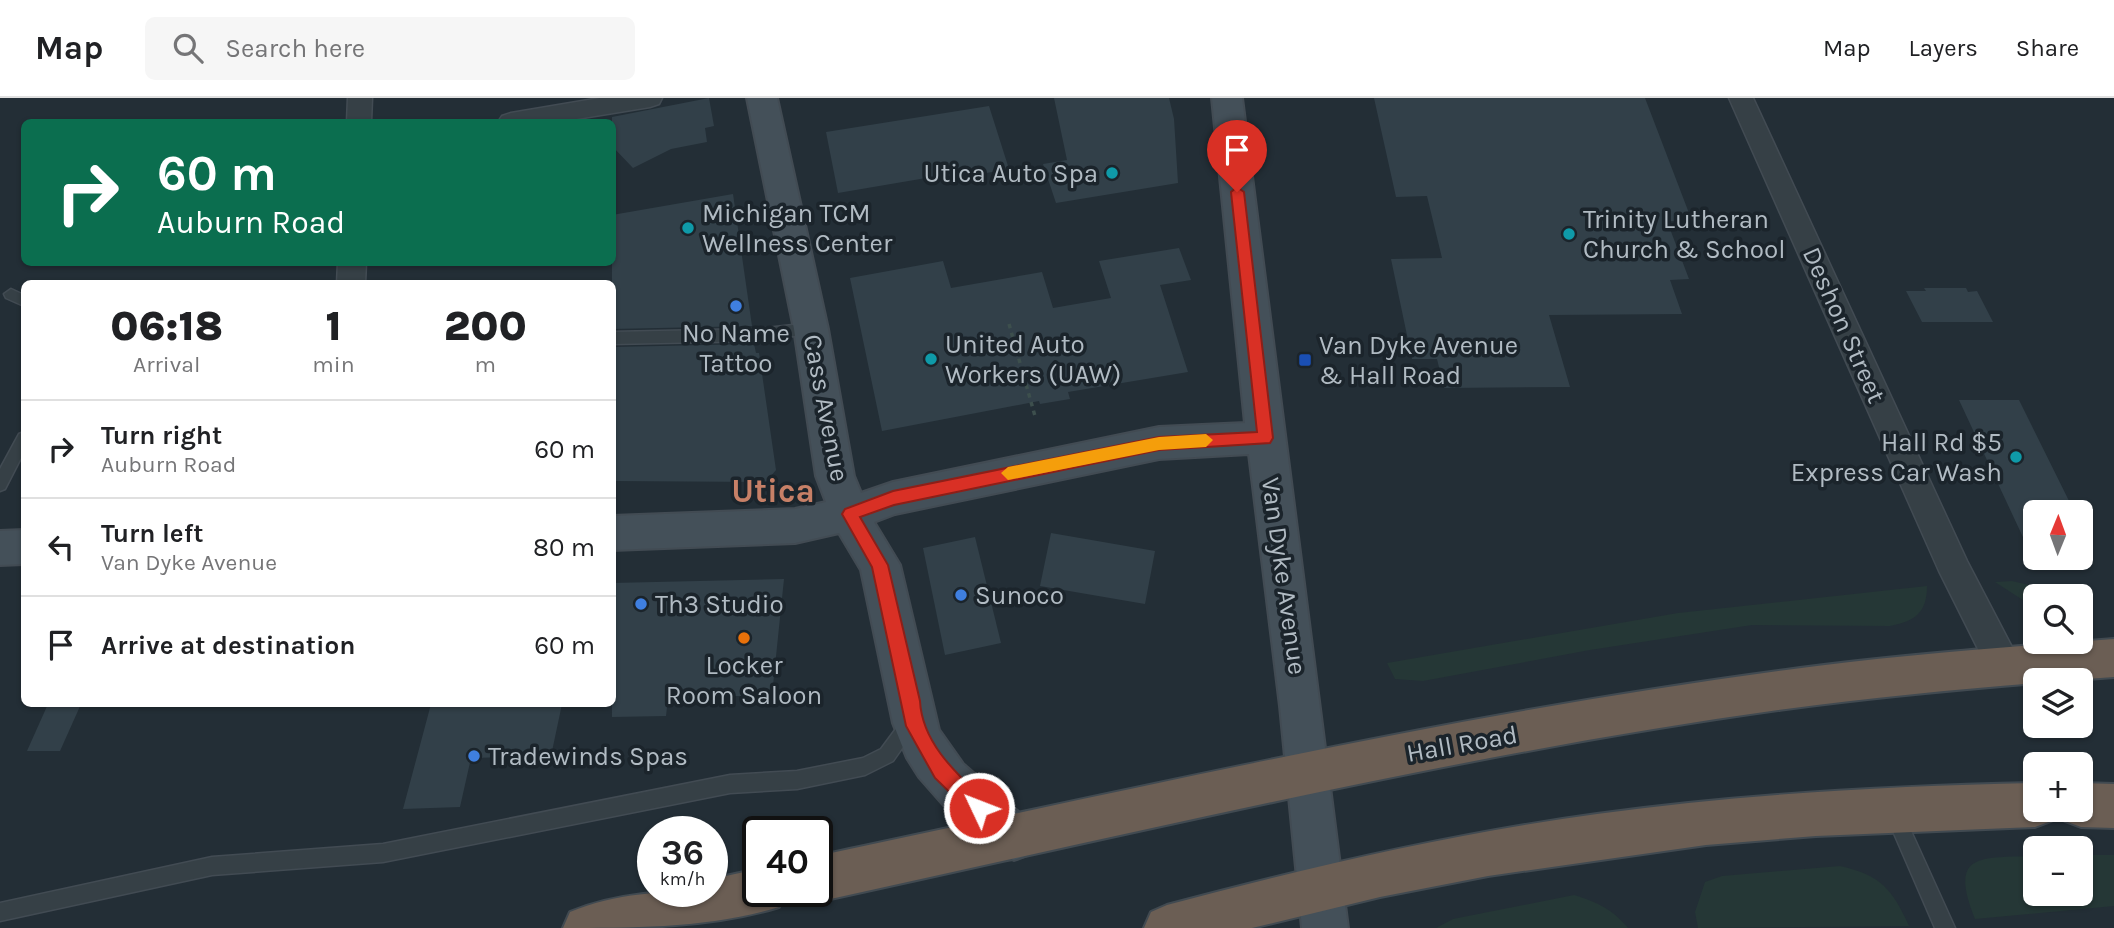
<!DOCTYPE html>
<meta charset="utf-8">
<style>
:root{--surface:#fff;--page:#f6f6f6;--text:#202124;--muted:#757577;--line:#e0e0e0}
body{margin:0;font-family:Karla,sans-serif;background:var(--page);color:var(--text);height:100vh;display:flex;flex-direction:column;font-size:26px;white-space:nowrap}
*{box-sizing:border-box;margin:0}
p{font-size:23px;color:var(--muted)}
.icon{flex:none;width:38px;height:38px;fill:none;stroke:currentColor;stroke-width:2;stroke-linecap:round;stroke-linejoin:round}
.map{position:relative;flex:1;overflow:hidden}
.drawer{position:absolute;left:21px;top:182px;width:595px;height:427px;display:flex;flex-direction:column;background:var(--surface);border-radius:10px;box-shadow:0 2px 5px #0004}
.drawer>*{flex:none}
.banner{position:absolute;left:21px;top:21px;width:595px;height:147px;border-radius:10px;box-shadow:0 2px 5px #0004;background:#0b6e4f;color:#fff;overflow:hidden}
.needle{width:46px;rotate:1deg}
.controls{position:absolute;left:2023px;top:402px;display:grid;gap:14px}
.controls a{display:grid;place-items:center;width:70px;height:70px;border-radius:10px;background:var(--surface);box-shadow:0 2px 5px #0004;font-size:35px}
.speed{position:absolute;left:637px;top:718px;display:flex;gap:14px;font-size:35px;font-weight:700;text-align:center}
.speed>*{display:grid;place-content:center;width:91px;height:91px;border-radius:50%;background:var(--surface);box-shadow:0 2px 5px #0004;line-height:1}
.speed small{font-size:18px;font-weight:400}
.speed .limit{border:4px solid #111;border-radius:10px;background:#fff;color:#111}
.pin{position:absolute;display:grid;place-items:center;width:60px;height:60px;color:#fff;margin:-72px -30px;border-radius:50% 50% 50% 0;rotate:-45deg;box-shadow:0 0 7px #0007}
.pin .icon{rotate:45deg}
.me{position:absolute;width:77px;margin:-38px;rotate:313deg;stroke-linejoin:round;filter:drop-shadow(0 0 5px #0008)}
.turn{display:flex;align-items:center;gap:24px;height:147px;padding:0 21px;font-size:32px}
.turn .icon{width:91px;height:91px;stroke-width:2.5}
.turn b{display:block;font-size:49px;line-height:60px}
.eta{display:flex;justify-content:space-evenly;align-items:center;height:119px;text-align:center}
.eta b{font-size:42px;font-weight:800;line-height:49px}
ul{padding:0;list-style:none}
li{display:flex;align-items:center;gap:21px;height:98px;padding:0 21px;border-top:2px solid var(--line)}
li div{flex:1}
li b{display:block;font-size:26px}
li em{font-style:normal}
header{display:flex;align-items:center;gap:42px;box-sizing:border-box;height:98px;padding:0 35px;background:var(--surface);border-bottom:2px solid var(--line)}
header strong{font-size:33px}
nav{display:flex;gap:38px;margin-inline-start:auto;font-size:24px}
.search{width:490px;height:63px;background:var(--page);display:flex;align-items:center;gap:18px;box-sizing:border-box;padding:0 24px;border-radius:10px;color:var(--muted);font-size:26px}
.map>svg:first-child{display:block}
</style>
<header>
<strong>Map</strong>
<div class="search"><svg class="icon" aria-label="search" viewBox="0 0 24 24"><circle cx="10" cy="10" r="6"/><path d="M15 15l6 6"/></svg>Search here</div>
<nav><a>Map</a><a>Layers</a><a>Share</a></nav>
</header>
<div class="map">
<svg width="2114" height="830" viewBox="0 0 2114 830">
<rect width="100%" height="100%" fill="#232e36"/>
<g fill="#253736">
<polygon points="2012,483 2045,491 2065,490 2067,499 2035,499 2035,510 1995,484"/>
<path d="M1927,488C1927,515 1915,523 1890,528L1752,527L1590,552L1423,583L1395,581L1387,565L1678,515Z"/>
<path d="M2081,757H2114V808L1975,821C1948,754 1980,760 2035,758V796H2081Z"/>
<path d="M1840,768C1881,777 1892,791 1909,828L1698,830L1695,814L1705,784L1722,778Z"/>
<path d="M1574,797C1597,804 1612,811 1628,830H1436L1453,821Z"/>
</g>
<g fill="#324049">
<polygon points="709,0 714,28 705,30 707,44 671,51 633,70 612,48 612,19"/>
<polygon points="1054,0 1169,0 1174,21 1178,85 1056,105 1043,66 1067,62"/>
<polygon points="1374,0 1645,0 1692,123 1667,123 1689,181 1670,182 1682,216 1549,217 1570,289 1444,290 1437,261 1412,261 1391,161 1442,160 1427,98 1396,99"/>
<polygon points="989,8 1009,71 975,77 973,72 838,95 826,34"/>
<polygon points="733,96 752,228 612,231 612,117"/>
<polygon points="1179,150 1191,182 1160,187 1188,274 1068,294 1070,301 1040,306 1039,303 882,333 850,180 943,163 951,190 1042,174 1053,210 1111,200 1099,163"/>
<polygon points="1924,190 1966,190 1968,194 1977,193 1993,224 1922,224 1906,193 1926,193"/>
<polygon points="754,246 756,255 759,255 776,372 766,384 612,383 612,249"/>
<polygon points="1959,302 2019,302 2075,415 2035,415 2035,465"/>
<polygon points="1051,435 1155,453 1145,506 1040,488"/>
<polygon points="975,439 1001,545 945,557 923,450"/>
<polygon points="784,481 772,597 668,600 666,618 612,619 612,485"/>
<polygon points="48,606 81,606 60,653 27,653"/>
<polygon points="431,606 562,606 551,658 471,660 460,709 403,711"/>
</g>
<g fill="none" stroke-linecap="round" stroke-linejoin="round">
<g stroke="#424b53" stroke-width="3">
<g id="lane">
<polygon points="11,191 24,197 24,208 6,200 4,196"/>
<polygon points="811,225 816,227 818,231 816,235 757,243 612,246 612,234 757,231"/>
<polygon points="24,334 24,354 5,391 0,393 0,371 19,336"/>
<polygon points="910,618 916,620 919,626 893,663 865,677 797,691 730,695 383,764 212,777 0,823 0,805 212,759 383,746 730,677 797,673 863,660 881,651 904,620"/>
<polygon points="1895,708 1901,711 1955,830 1935,830 1886,717 1889,711"/>
</g>
</g>
<g stroke="#424b53" stroke-width="3">
<g id="street">
<polygon points="348,0 372,0 371,24 347,24"/>
<polygon points="600,0 662,0 659,6 650,9 558,24 498,24 502,18 511,15"/>
<polygon points="1729,0 1753,0 1967,463 2015,555 2020,566 2015,577 2003,582 1991,577 1939,473"/>
<polygon points="338,164 366,164 365,186 337,186"/>
</g>
</g>
<g stroke="#424b53" stroke-width="4">
<g id="secondary">
<polygon points="747,0 777,0 828,231 854,378 861,395 893,384 1159,329 1245,325 1212,0 1242,0 1348,830 1302,830 1280,608 1249,356 1159,361 895,416 874,424 900,467 939,632 963,666 1030,724 1036,740 1030,756 1014,762 998,756 948,712 919,679 907,660 893,625 861,472 839,435 795,445 612,452 612,418 795,411 826,404 816,378 794,231"/>
<polygon points="24,432 24,466 0,467 0,433"/>
</g>
</g>
<g stroke="#414a51" stroke-width="4">
<g id="highway">
<path d="M2114,541V579C2006,587 1896,596 1786,611C1460,656 1139,734 817,804L801,797L799,793H817V758C1139,690 1460,615 1786,572C1895,557 2006,549 2114,541Z"/>
<path d="M2035,685V712H2055L2051,723L2035,729L1816,738L1706,747L1488,778L1380,799L1252,830H1144L1151,814L1167,807C1309,769 1451,736 1597,716C1742,696 1888,688 2035,685Z"/>
<polygon points="2081,685 2114,686 2114,730 2081,729 2065,723 2061,712 2081,712"/>
<path d="M758,771V793H786L779,809C711,830 635,830 563,830L570,814C615,795 664,793 712,793V781Z"/>
</g>
</g>
<polyline stroke="#3d4f4d" stroke-width="3.5" stroke-dasharray="4.5 4.5" stroke-linecap="butt" points="1009,226 1035,318"/>
<use href="#lane" fill="#364046" fill-rule="evenodd"/>
<use href="#street" fill="#364046" fill-rule="evenodd"/>
<use href="#secondary" fill="#445059" fill-rule="evenodd"/>
<use href="#highway" fill="#6b5e54" fill-rule="evenodd"/>
</g>
<path fill="#d93025" stroke="#8d1f18" stroke-width="2" d="M1237,89L1244,94L1273,340L1270,345L1159,352L894,407L860,419L888,467L920,603C922,645 957,676 986,704L989,710L986,717L979,720L973,717L935,680L906,628L872,469L842,416L845,411L893,393L1159,339L1257,334L1231,94Z"/>
<polygon fill="#f59e0b" points="1206,336 1213,342 1206,349 1159,352 1008,382 1001,375 1008,369 1159,339"/>
<g fill="#0f9aa8" stroke="#1b242b" stroke-width="2.5">
<circle cx="1112" cy="75" r="7"/>
<circle cx="688" cy="130" r="7"/>
<circle cx="1569" cy="136" r="7"/>
<circle cx="931" cy="261" r="7"/>
<circle cx="2016" cy="359" r="7"/>
</g>
<g fill="#3f7fe0" stroke="#1b242b" stroke-width="2.5">
<circle cx="736" cy="208" r="7"/>
<circle cx="961" cy="497" r="7"/>
<circle cx="641" cy="506" r="7"/>
<circle cx="474" cy="658" r="7"/>
</g>
<rect fill="#1a4fb4" stroke="#1b242b" stroke-width="2.5" x="1298" y="255" width="14" height="14" rx="3.5"/>
<circle fill="#e8710a" stroke="#1b242b" stroke-width="2.5" cx="744" cy="540" r="7"/>
<g text-anchor="middle" dominant-baseline="central" stroke-width="7" stroke-linejoin="round" paint-order="stroke">
<g font-size="26" fill="#b1bbc3" stroke="#1b242b" text-anchor="start">
<text x="1098" y="75" text-anchor="end">Utica Auto Spa</text>
<text x="702" y="115">Michigan TCM<tspan x="702" dy="30">Wellness Center</tspan></text>
<text x="1583" y="121">Trinity Lutheran<tspan x="1583" dy="30">Church &amp; School</tspan></text>
<text x="736" y="235" text-anchor="middle">No Name<tspan x="736" dy="30">Tattoo</tspan></text>
<text x="945" y="246">United Auto<tspan x="945" dy="30">Workers (UAW)</tspan></text>
<text x="1319" y="247">Van Dyke Avenue<tspan x="1319" dy="30">&amp; Hall Road</tspan></text>
<text x="2002" y="344" text-anchor="end">Hall Rd $5<tspan x="2002" dy="30">Express Car Wash</tspan></text>
<text x="975" y="497">Sunoco</text>
<text x="655" y="506">Th3 Studio</text>
<text x="744" y="567" text-anchor="middle">Locker<tspan x="744" dy="30">Room Saloon</tspan></text>
<text x="488" y="658">Tradewinds Spas</text>
</g>
<g font-size="26" fill="#b1bbc3" stroke="#1b242b">
<text transform="translate(1844 227) rotate(66)">Deshon Street</text>
<text transform="translate(826 310) rotate(79)">Cass Avenue</text>
<text transform="translate(1284 478) rotate(82)">Van Dyke Avenue</text>
<text transform="translate(1462 646) rotate(-10)">Hall Road</text>
</g>
<g font-size="33" font-weight="bold" fill="#c78067" stroke="#1b242b">
<text x="773" y="393">Utica</text>
</g>
</g>
</svg>
<div class="controls">
<a><svg class="needle" viewBox="-14 -14 28 28"><path d="M0-13l5 13h-10z" fill="#e53935"/><path d="M0 13l5-13h-10z" fill="#757577"/></svg></a>
<a><svg class="icon" aria-label="search" viewBox="0 0 24 24"><circle cx="10" cy="10" r="6"/><path d="M15 15l6 6"/></svg></a>
<a><svg class="icon" aria-label="layers" viewBox="0 0 24 24"><path d="M12 4l9 5-9 5-9-5zM3 14l9 5 9-5"/></svg></a>
<a>+</a>
<a>−</a>
</div>
<div class="speed"><div>36<small>km/h</small></div><div class="limit">40</div></div>
<div class="pin" style="left:1237px;top:94px;background:#d93025"><svg class="icon" aria-label="arrive" viewBox="0 0 24 24"><path d="M6 21V4h12l-3 4 3 4H6"/></svg></div>
<svg class="me" style="left:979px;top:710px" viewBox="-20 -20 40 40"><circle r="17" fill="#d93025" stroke="#fff" stroke-width="3"/><path d="M0-11L8 9 0 5-8 9z" fill="#fff"/></svg>
<div class="banner">
<div class="turn"><svg class="icon" aria-label="right" viewBox="0 0 24 24"><path d="M7 20v-9h11M14 6l5 5-5 5"/></svg><div><b>60 m</b>Auburn Road</div></div>
</div>
<section class="drawer">
<div class="eta">
<div><b>06:18</b><p>Arrival</p></div>
<div><b>1</b><p>min</p></div>
<div><b>200</b><p>m</p></div>
</div>
<ul>
<li><svg class="icon" aria-label="right" viewBox="0 0 24 24"><path d="M7 20v-9h11M14 6l5 5-5 5"/></svg><div><b>Turn right</b><p>Auburn Road</p></div><em>60 m</em></li>
<li><svg class="icon" aria-label="left" viewBox="0 0 24 24"><path d="M17 20v-9H6M10 6l-5 5 5 5"/></svg><div><b>Turn left</b><p>Van Dyke Avenue</p></div><em>80 m</em></li>
<li><svg class="icon" aria-label="arrive" viewBox="0 0 24 24"><path d="M6 21V4h12l-3 4 3 4H6"/></svg><div><b>Arrive at destination</b></div><em>60 m</em></li>
</ul>
</section>
</div>
